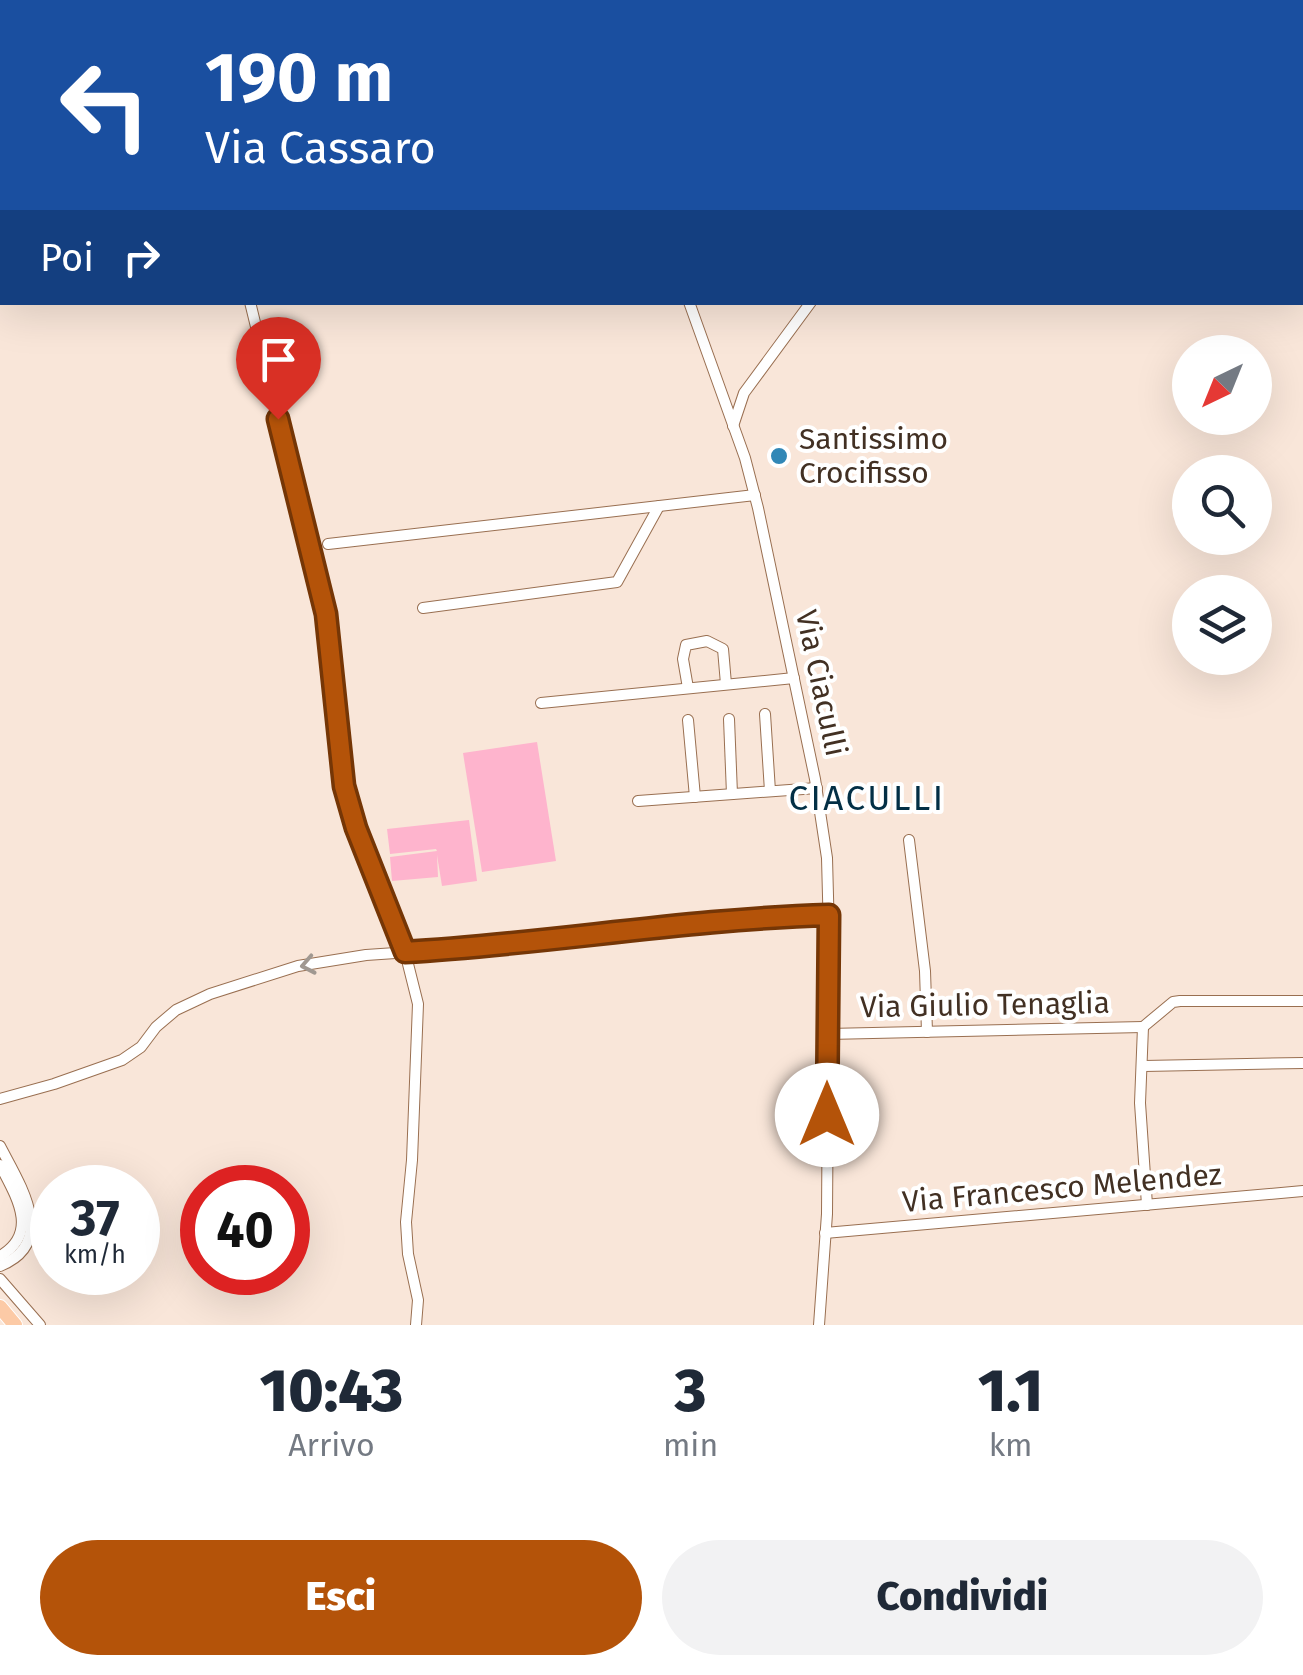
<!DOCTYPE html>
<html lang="it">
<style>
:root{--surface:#fff;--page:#f2f2f3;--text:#1f2937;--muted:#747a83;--accent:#b45309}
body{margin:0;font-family:"Fira Sans",sans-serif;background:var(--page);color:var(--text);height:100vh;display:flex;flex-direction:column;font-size:38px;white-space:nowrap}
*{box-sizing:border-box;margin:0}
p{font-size:32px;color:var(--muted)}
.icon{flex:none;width:55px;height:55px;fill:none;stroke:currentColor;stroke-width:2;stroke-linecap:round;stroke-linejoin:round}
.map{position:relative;height:1325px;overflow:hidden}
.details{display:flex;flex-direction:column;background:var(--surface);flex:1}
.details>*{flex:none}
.hud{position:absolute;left:0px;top:0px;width:1305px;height:305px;box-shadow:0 10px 40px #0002;background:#1a4fa0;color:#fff;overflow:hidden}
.needle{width:65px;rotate:223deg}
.tools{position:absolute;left:1172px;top:335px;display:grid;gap:20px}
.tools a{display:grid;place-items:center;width:100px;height:100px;border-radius:50%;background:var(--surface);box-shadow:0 10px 40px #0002;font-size:50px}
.speed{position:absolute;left:30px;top:1165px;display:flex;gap:20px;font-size:50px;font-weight:700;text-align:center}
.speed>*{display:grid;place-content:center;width:130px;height:130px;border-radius:50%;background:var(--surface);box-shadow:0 10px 40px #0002;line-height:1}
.speed small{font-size:25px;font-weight:400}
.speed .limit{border:15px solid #d22;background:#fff;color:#111}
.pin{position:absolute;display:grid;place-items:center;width:85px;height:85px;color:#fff;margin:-102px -42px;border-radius:50% 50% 50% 0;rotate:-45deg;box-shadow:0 0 10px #0007}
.pin .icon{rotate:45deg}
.me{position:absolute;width:110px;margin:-55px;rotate:0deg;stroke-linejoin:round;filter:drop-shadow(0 0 8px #0008)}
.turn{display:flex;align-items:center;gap:35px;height:210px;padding:0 40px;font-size:45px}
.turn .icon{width:130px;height:130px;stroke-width:2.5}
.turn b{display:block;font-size:70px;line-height:85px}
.then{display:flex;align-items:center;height:95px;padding:0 40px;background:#0003;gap:20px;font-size:38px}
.eta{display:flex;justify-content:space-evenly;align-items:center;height:170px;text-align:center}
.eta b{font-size:60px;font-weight:800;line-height:70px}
.action{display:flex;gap:20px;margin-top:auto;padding:20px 40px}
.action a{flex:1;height:115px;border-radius:60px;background:var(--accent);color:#fff;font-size:40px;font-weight:800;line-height:115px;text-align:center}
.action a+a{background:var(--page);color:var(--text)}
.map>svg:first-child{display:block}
</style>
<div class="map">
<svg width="1303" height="1325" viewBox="0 0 1303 1325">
<rect width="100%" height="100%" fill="#f9e6d9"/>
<g fill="#feb4cd">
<polygon points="537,742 556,861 482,872 463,753"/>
<polygon points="469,820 477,881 442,886 437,855 438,877 392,881 390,857 437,851 436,849 390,854 387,829"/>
</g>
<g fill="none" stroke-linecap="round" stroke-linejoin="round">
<g stroke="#996f51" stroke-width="12">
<g id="minor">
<polyline points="181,0 182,2"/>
<polyline points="625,0 625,2"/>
<polyline points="967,2 968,0"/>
<polyline points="250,302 326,614 344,786 356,827 402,940 418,1004 412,1160 406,1222 408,1254 418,1300 416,1325"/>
<polyline points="689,302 745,458 758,508 815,779 827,858 829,934 827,1214 819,1325"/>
<polyline points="733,426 744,393 811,302"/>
<polyline points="328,544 755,495"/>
<polyline points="423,608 617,582 659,506"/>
<polyline points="688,688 683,659 686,645 707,641 723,649 726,684"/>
<polyline points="541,703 794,678"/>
<polyline points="765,714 770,791"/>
<polyline points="729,719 732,794"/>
<polyline points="688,720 695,797"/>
<polyline points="638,801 817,788"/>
<polyline points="909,840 925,971 927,1032"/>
<polyline points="1143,1027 1140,1103 1147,1205"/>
<polyline points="1143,1027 1173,1002 1180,1001 1303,1001"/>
<polyline points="828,1034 1143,1027"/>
<polyline points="1144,1066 1303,1063"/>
<polyline points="0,1099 54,1084 122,1060 141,1047 156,1027 176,1010 210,994 298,966 366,955 513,945 754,917 829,915"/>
<path d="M0,1146C19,1183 59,1242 0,1266"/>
<path d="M0,1165C16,1196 40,1233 0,1256"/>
<polyline points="825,1233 1303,1191"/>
<polyline points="0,1279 40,1325"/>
</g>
</g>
<g stroke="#fff" stroke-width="16">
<polyline id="highway" points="0,1307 15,1325"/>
</g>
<use href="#minor" stroke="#fff" stroke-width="10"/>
<use href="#highway" stroke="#fccaa6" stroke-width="14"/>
</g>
<defs><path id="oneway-chevron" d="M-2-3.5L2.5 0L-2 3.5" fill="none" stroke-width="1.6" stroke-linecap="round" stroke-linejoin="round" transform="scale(2.5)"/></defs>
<use stroke="#a09891" href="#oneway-chevron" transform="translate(308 965) rotate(169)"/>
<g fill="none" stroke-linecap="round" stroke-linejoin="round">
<g stroke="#753606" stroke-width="25">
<path id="route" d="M278,419L326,614L344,786L356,828L405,952C547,944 687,919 829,915L827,1115"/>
</g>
<use href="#route" stroke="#b45309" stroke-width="18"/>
</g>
<circle fill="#3187b6" stroke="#fff" stroke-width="4" cx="779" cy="456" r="10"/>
<g text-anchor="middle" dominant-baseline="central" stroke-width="8" stroke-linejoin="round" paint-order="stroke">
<g font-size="30" fill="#423023" stroke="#fff" text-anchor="start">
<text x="799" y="439">Santissimo<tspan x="799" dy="34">Crocifisso</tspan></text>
</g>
<g font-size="30" fill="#423023" stroke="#fff">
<text transform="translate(821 683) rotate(78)">Via Ciaculli</text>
<text transform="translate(985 1005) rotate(-1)">Via Giulio Tenaglia</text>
<text transform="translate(1062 1188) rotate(-5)">Via Francesco Melendez</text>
</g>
<g font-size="35" letter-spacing="2.5" fill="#032f45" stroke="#fff">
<text x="867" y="798">CIACULLI</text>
</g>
</g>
</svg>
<div class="tools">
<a><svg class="needle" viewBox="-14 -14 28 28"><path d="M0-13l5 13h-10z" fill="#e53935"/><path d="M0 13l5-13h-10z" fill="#747a83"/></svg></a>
<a><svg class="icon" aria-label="search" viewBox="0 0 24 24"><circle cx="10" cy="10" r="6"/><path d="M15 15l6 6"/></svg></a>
<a><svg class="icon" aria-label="layers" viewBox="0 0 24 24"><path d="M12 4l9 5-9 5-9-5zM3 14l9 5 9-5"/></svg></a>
</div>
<div class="speed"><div>37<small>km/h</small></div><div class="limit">40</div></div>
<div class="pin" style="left:278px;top:419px;background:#d93025"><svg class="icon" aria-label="arrive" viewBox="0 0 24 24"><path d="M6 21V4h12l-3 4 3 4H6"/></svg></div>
<svg class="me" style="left:827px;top:1115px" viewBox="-20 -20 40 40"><circle r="19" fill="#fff"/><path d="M0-13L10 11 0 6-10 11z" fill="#b45309"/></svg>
<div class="hud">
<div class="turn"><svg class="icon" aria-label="left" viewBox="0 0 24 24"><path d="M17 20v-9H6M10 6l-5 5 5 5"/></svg><div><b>190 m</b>Via Cassaro</div></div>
<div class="then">Poi<svg class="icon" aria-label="right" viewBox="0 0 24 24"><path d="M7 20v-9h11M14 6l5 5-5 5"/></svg></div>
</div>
</div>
<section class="details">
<div class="eta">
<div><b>10:43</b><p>Arrivo</p></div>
<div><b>3</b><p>min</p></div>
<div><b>1.1</b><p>km</p></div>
</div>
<div class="action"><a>Esci</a><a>Condividi</a></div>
</section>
